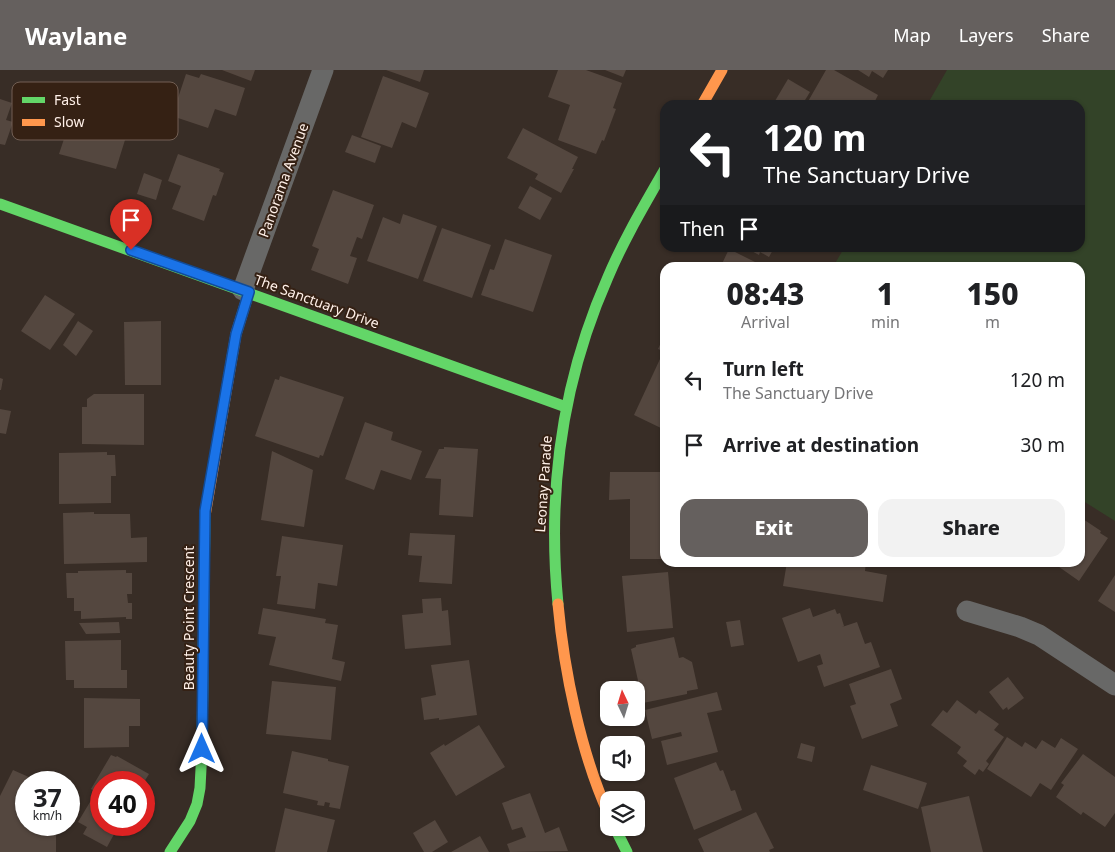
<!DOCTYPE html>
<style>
:root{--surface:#fff;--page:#f2f2f2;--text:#202124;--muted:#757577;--accent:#65605e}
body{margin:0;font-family:"Noto Sans",sans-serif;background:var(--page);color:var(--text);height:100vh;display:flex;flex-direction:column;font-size:19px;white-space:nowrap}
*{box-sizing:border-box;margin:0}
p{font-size:16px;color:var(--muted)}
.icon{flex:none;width:28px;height:28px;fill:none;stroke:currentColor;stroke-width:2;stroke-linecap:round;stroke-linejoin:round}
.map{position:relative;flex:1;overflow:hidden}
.details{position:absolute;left:660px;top:192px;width:425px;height:305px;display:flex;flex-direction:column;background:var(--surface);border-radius:15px;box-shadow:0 1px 4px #0004}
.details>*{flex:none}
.hud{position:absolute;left:660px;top:30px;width:425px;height:152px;border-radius:15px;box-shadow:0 1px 4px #0004;background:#202124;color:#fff;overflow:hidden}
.needle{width:32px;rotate:356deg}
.fabs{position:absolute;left:600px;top:611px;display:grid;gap:10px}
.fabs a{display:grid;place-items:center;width:45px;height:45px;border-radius:10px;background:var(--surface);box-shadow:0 1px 4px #0004;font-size:25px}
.speed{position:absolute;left:15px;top:701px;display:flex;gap:10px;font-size:25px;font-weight:700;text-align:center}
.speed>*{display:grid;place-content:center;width:65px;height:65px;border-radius:50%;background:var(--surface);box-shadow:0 1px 4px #0004;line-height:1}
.speed small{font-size:12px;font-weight:400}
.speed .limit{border:8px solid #d22;background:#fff;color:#111}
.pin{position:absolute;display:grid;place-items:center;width:42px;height:42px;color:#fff;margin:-51px -21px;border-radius:50% 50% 50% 0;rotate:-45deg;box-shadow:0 0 5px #0007}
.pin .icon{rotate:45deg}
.me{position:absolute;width:55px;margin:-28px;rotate:0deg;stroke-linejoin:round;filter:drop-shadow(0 0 4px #0008)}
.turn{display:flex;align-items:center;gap:18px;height:105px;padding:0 20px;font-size:22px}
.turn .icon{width:65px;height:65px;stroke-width:2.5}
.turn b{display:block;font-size:35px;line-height:42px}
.then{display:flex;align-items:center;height:48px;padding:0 20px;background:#0003;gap:10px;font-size:19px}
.eta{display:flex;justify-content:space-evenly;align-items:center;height:85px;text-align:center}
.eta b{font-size:30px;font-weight:800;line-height:35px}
.cta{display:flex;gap:10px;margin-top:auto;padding:10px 20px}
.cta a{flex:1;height:58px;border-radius:15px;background:var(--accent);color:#fff;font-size:20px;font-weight:800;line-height:58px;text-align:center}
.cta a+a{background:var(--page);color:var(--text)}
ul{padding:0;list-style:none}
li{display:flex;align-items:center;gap:15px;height:65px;padding:0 20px}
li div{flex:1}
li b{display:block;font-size:19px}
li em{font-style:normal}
header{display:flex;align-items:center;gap:30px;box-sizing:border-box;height:70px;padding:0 25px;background:var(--accent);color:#fff}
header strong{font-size:24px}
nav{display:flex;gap:28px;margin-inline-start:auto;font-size:18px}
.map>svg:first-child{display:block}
</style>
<header>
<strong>Waylane</strong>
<nav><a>Map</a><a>Layers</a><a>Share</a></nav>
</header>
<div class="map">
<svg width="1115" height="782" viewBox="0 0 1115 782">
<rect width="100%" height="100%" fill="#382d26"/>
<polygon fill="#334328" points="947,0 1115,0 1115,451 1080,429 1080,198 833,197 844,178 1080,178 1080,35 927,35"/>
<g fill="#54473f">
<polygon points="222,0 255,0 251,11"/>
<polygon points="386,0 424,0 420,12"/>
<polygon points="558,0 586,0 622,13 613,38 616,39 604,71 602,70 596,84 558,70 570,35 548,27"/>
<polygon points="605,0 626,0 623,7"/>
<polygon points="826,0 834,0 878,25 874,33 878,35 806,35"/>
<polygon points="858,0 888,0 883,8 872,1 869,7"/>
<polygon points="186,4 199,8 201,4 245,18 236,46 215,39 208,58 172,46"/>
<polygon points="383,6 429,23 416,58 402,52 392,78 361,67"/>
<polygon points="788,9 810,22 802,35 782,35 775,31"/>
<polygon points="0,29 12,33 6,50 13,52 5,75 0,74"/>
<polygon points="74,39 129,57 116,99 59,84"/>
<polygon points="523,58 578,87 572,99 574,99 561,123 535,109 538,104 507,88"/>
<polygon points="352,65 381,76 375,93 345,82"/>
<polygon points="178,84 220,99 219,101 224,103 216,126 213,125 204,151 172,139 181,116 168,111"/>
<polygon points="144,103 162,110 156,130 137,124"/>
<polygon points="530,116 552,128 540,150 518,138"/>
<polygon points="333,120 374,135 362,169 357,167 350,186 357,188 348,214 311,200 319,179 312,176"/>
<polygon points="403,144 437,156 418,209 367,191 383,147 400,154"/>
<polygon points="442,158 491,175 472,228 423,211"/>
<polygon points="505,169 552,185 533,242 481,225 490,199 494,200"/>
<polygon points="746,178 774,178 769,187 760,182 759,185"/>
<polygon points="729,179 767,198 720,198"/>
<polygon points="45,225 75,244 50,280 21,261"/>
<polygon points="78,251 93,261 76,286 63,275"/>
<polygon points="161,251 161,315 125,315 124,252"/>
<polygon points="665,264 665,282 658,279"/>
<polygon points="660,289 665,291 665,360 634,345"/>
<polygon points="280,306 344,327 323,386 320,385 319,388 255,366 275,309 279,310"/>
<polygon points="0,308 3,309 1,320 0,320"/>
<polygon points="94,324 144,324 144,375 82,374 82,337 87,337 87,329"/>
<polygon points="0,339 11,341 6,364 0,363"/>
<polygon points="365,352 393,362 391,370 422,381 411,410 381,400 374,420 345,409"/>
<polygon points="444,377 478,379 473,447 439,445 441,409 425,408 439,379 444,379"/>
<polygon points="272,381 313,400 304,457 261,450"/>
<polygon points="107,382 107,385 115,385 116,406 111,406 111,433 59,434 59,383"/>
<polygon points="610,402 665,402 663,470 665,470 665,489 630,489 630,429 609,430"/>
<polygon points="94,442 94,444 130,444 131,468 147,467 147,492 64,494 63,443"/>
<polygon points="1080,447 1101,461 1100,463 1108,468 1079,511 1052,492 1080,492"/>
<polygon points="410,463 455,465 452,514 419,512 422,486 408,485"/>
<polygon points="282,466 343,475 337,516 318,513 315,539 277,534 281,506 276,506"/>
<polygon points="787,492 866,492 865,501 887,505 883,532 783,516"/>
<polygon points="126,500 126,503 132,503 132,524 127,524 128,533 132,533 132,549 126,549 126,547 81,549 81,541 74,541 74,528 67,528 66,503 78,503 78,501"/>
<polygon points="668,502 673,558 627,562 622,506"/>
<polygon points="1115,505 1115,542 1098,531"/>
<polygon points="441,528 442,541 448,540 451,575 405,579 402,545 423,543 422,529"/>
<polygon points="263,538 326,549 325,553 338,555 332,589 345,592 341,611 269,595 276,567 258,564"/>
<polygon points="810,538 813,547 835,539 837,544 840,543 844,556 842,557 857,552 865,574 871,572 880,597 824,617 817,596 823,594 820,584 798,592 782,548"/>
<polygon points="740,550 744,575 731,577 726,552"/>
<polygon points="119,552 120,563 86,564 79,553"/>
<polygon points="674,567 679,588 683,587 692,592 698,619 687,621 687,624 643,633 631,579 636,577 636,575"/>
<polygon points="121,570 121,600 127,600 127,618 74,618 74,610 66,610 65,571"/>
<polygon points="469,590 477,645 439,650 439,648 424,650 421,628 436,625 431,595"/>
<polygon points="891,599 902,629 890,634 898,656 862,669 850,636 856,634 849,614"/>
<polygon points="1008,607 1024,628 1008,640 1007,637 1003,640 989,622"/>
<polygon points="272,611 336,617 331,670 266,664"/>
<polygon points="717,622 722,640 707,643 718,682 667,695 661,671 682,666 681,662 652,669 645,640"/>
<polygon points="84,628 140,629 140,656 129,656 129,677 84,678"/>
<polygon points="957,630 976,644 979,640 999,654 994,660 1004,667 986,691 989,694 983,702 979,699 975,705 963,696 967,691 957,683 961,677 931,655 943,640 947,643"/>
<polygon points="479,655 505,697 456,726 430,683 444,674 445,676"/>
<polygon points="1007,667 1022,677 1025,672 1036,679 1042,670 1055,678 1061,668 1078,679 1051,720 1040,713 1031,727 987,699"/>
<polygon points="801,673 815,677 812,692 797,688"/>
<polygon points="292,681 328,689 328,691 349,696 340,739 329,737 330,733 325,732 324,736 317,735 318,731 283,723"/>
<polygon points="1083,684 1115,707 1115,743 1105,757 1083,742 1081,745 1056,727 1064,715 1061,713"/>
<polygon points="111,685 116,687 117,686 149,704 144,712 101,712 101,755 127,755 124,761 118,757 107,777 83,764 87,757 78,752 96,722 91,719"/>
<polygon points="716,692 720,701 723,700 731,721 735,720 742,740 694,760 674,708"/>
<polygon points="871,695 927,713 918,739 863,720"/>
<polygon points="13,700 40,712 26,712 26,755 56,755 56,782 0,782 0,726"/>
<polygon points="530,723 545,763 559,757 568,781 510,782 507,774 526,767 522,757 512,760 502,733"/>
<polygon points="969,726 983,782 931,782 921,737"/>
<polygon points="285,738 335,750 327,782 275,782"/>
<polygon points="756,742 774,778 769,780 770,782 704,782 698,769"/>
<polygon points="435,750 448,772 432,782 424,782 413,763"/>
<polygon points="480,766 489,782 451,782"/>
</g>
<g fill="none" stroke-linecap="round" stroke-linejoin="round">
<g stroke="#686867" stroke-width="21">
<polyline points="243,220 323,0"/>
<polyline points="967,541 1020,557 1039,565 1115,615"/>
</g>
<g stroke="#63d668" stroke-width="11">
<polyline points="0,134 566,337"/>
<path d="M558,534C547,421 562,311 608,207C624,169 645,134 665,99"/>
<polyline points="615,758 627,782"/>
<polyline points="170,782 190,751 197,734 200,718 202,679 205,446"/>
</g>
<g stroke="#ff974d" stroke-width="11">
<polyline points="702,35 722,0"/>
<polyline points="205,446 236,264 249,222"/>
<path d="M558,534C564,601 581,684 609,745"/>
</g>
</g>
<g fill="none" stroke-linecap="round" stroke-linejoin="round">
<g stroke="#114b97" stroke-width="12">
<polyline id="route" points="131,180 249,222 236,264 205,441 202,679"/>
</g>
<use href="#route" stroke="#1a73e8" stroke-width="9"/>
</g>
<g text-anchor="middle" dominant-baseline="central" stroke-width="4" stroke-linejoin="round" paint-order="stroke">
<g font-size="14" fill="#fff0e8" stroke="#352114">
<text transform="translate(283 110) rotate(-70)">Panorama Avenue</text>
<text transform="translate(317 231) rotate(20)">The Sanctuary Drive</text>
<text transform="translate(543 414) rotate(-86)">Leonay Parade</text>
<text transform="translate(188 548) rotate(-90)">Beauty Point Crescent</text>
</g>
</g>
<rect x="12" y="12" width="166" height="58" rx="8" fill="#352114" stroke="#725f54" stroke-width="1"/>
<rect x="22" y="27" width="23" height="6" fill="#63d668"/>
<rect x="22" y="49" width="23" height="7" fill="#ff974d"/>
<g font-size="14" fill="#fff0e8">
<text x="54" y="35">Fast</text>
<text x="54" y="57">Slow</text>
</g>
</svg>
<div class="fabs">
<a><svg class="needle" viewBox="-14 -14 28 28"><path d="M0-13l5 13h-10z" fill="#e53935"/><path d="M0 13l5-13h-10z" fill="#757577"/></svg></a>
<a><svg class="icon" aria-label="sound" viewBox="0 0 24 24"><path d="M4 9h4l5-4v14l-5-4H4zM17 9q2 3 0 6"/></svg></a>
<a><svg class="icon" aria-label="layers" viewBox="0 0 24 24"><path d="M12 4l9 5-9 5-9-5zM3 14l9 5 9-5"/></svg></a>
</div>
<div class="speed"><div>37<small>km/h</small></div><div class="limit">40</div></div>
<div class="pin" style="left:131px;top:180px;background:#d93025"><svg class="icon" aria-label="arrive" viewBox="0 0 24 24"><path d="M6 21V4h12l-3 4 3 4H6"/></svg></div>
<svg class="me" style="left:202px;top:679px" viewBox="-20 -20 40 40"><path d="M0-17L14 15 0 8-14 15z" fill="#1a73e8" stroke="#fff" stroke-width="4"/></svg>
<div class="hud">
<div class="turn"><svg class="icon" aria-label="left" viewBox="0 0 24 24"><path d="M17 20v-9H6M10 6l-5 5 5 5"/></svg><div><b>120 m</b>The Sanctuary Drive</div></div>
<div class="then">Then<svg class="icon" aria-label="arrive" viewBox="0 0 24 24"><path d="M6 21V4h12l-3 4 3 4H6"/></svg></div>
</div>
<section class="details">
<div class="eta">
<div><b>08:43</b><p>Arrival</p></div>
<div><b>1</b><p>min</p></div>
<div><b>150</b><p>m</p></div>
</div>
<ul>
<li><svg class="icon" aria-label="left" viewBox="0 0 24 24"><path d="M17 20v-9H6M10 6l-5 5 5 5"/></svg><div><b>Turn left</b><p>The Sanctuary Drive</p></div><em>120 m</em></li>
<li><svg class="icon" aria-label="arrive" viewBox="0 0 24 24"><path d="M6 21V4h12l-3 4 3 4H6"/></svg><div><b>Arrive at destination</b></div><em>30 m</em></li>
</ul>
<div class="cta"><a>Exit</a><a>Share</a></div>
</section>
</div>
